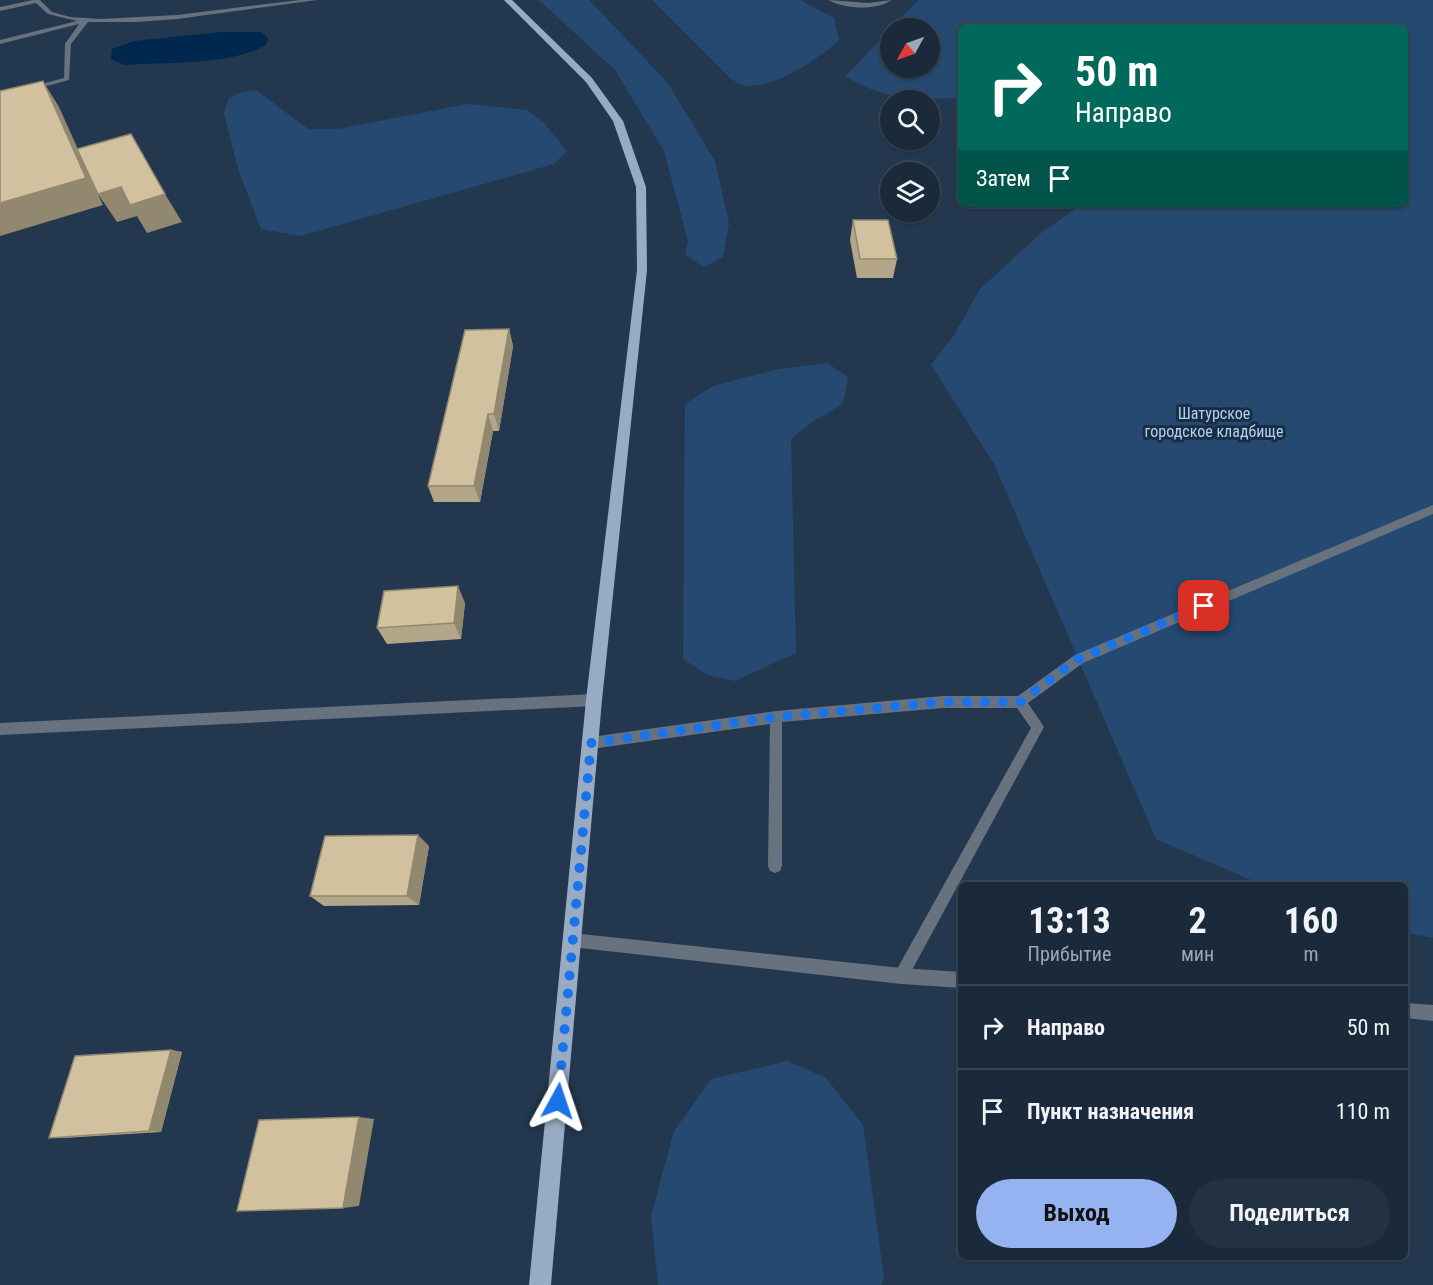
<!DOCTYPE html>
<html lang="ru">
<meta charset="utf-8">
<style>
:root{--surface:#1a2a3b;--page:#233242;--text:#f1f3f6;--muted:#9fa7af;--line:#384655;--accent:#95b2f1}
body{margin:0;font-family:"Roboto Condensed",sans-serif;background:var(--page);color:var(--text);height:100vh;display:flex;flex-direction:column;font-size:22px;white-space:nowrap}
*{box-sizing:border-box;margin:0}
p{font-size:20px;color:var(--muted)}
.icon{flex:none;width:33px;height:33px;fill:none;stroke:currentColor;stroke-width:2;stroke-linecap:round;stroke-linejoin:round}
.map{position:relative;flex:1;overflow:hidden}
.panel{position:absolute;left:958px;top:882px;width:450px;height:378px;display:flex;flex-direction:column;background:var(--surface);border-radius:9px;box-shadow:0 2px 4px #0004,0 0 0 2px var(--line)}
.panel>*{flex:none}
.hud{position:absolute;left:958px;top:24px;width:450px;height:183px;border-radius:9px;box-shadow:0 2px 4px #0004,0 0 0 2px var(--line);background:#00695c;color:#fff;overflow:hidden}
.needle{width:39px;rotate:230deg}
.tools{position:absolute;left:880px;top:18px;display:grid;gap:12px}
.tools a{display:grid;place-items:center;width:60px;height:60px;border-radius:50%;background:var(--surface);box-shadow:0 2px 4px #0004,0 0 0 2px var(--line);font-size:30px}
.pin{position:absolute;display:grid;place-items:center;width:51px;height:51px;color:#fff;margin:-26px;border-radius:12px;box-shadow:0 3px 9px #0006}
.me{position:absolute;width:66px;margin:-33px;rotate:5deg;stroke-linejoin:round;filter:drop-shadow(0 0 4px #0008)}
.turn{display:flex;align-items:center;gap:21px;height:126px;padding:0 18px;font-size:27px}
.turn .icon{width:78px;height:78px;stroke-width:2.5}
.turn b{display:block;font-size:42px;line-height:51px}
.then{display:flex;align-items:center;height:57px;padding:0 18px;background:#0003;gap:12px;font-size:22px}
.eta{display:flex;justify-content:space-evenly;align-items:center;height:102px;text-align:center}
.eta b{font-size:36px;font-weight:700;line-height:42px}
.button{display:flex;gap:12px;margin-top:auto;padding:12px 18px}
.button a{flex:1;height:69px;border-radius:36px;background:var(--accent);color:#111;font-size:24px;font-weight:700;line-height:69px;text-align:center}
.button a+a{background:var(--page);color:var(--text)}
ul{padding:0;list-style:none}
li{display:flex;align-items:center;gap:18px;height:84px;padding:0 18px;border-top:2px solid var(--line)}
li div{flex:1}
li b{display:block;font-size:22px}
li em{font-style:normal}
.map>svg:first-child{display:block}
</style>
<div class="map">
<svg width="1433" height="1285" viewBox="0 0 1433 1285">
<rect width="100%" height="100%" fill="#23384f"/>
<g fill="#254971">
<polygon points="539,0 589,0 667,82 715,161 729,224 723,257 704,267 685,255 688,241 664,151 615,70"/>
<path d="M652,0H800L834,18L839,41C815,60 780,86 748,86C742,86 736,82 731,79Z"/>
<path d="M919,0H1433V938L1406,933V885H1263L1156,839L994,464L931,365L954,335L980,289L1041,233L1082,204H1406V27H962L961,98C919,99 882,100 845,76L891,29V68H930V28H891Z"/>
<polygon points="256,90 308,129 338,129 467,104 527,110 544,123 567,151 554,164 301,236 261,229 239,172 224,113 229,98 241,92"/>
<polygon points="827,363 848,377 843,404 812,422 791,439 796,653 735,681 707,675 683,659 685,404 713,386 779,369"/>
<polygon points="787,1061 826,1078 863,1125 884,1276 881,1285 658,1285 651,1216 674,1131 711,1079"/>
</g>
<path fill="#00274e" d="M221,32H261L268,38L266,45C229,66 167,62 124,65L111,59L112,49L134,41Z"/>
<g fill="none" stroke-linecap="round" stroke-linejoin="round">
<g fill="#68727e" fill-rule="evenodd">
<polygon points="33,0 40,0 52,12 70,17 100,19 177,15 300,0 317,0 177,19 136,22 88,22 71,44 69,80 0,99 0,95 64,78 65,44 79,24 0,44 0,40 77,21 48,14 36,3 0,11 0,7"/>
<path d="M828,0L868,3L892,0C875,11 846,9 828,0Z"/>
<polygon points="1433,505 1433,514 1083,663 1028,703 1044,727 906,981 901,984 896,981 893,976 896,971 1031,728 1017,708 943,708 782,722 782,866 780,871 775,873 770,871 768,866 770,724 591,749 586,747 585,743 586,739 591,737 776,711 943,696 1018,696 1075,655"/>
</g>
<g fill="#68727e" fill-rule="evenodd">
<polygon points="594,694 598,696 600,700 598,704 594,706 0,735 0,723"/>
<polygon points="572,933 901,968 962,972 962,988 901,984 572,947 567,945 565,940 567,935"/>
<polygon points="1406,1003 1433,1005 1433,1021 1406,1018"/>
</g>
<polygon fill="#97acc4" fill-rule="evenodd" points="504,0 512,0 592,78 623,121 646,187 647,270 602,700 551,1285 529,1285 586,700 637,270 636,187 613,121 586,82"/>
</g>
<g fill="#b4a689">
<polygon points="853,220 897,259 893,278 857,278 850,240"/>
<polygon points="509,329 513,346 499,431 493,431 480,502 434,502 428,486"/>
<polygon points="465,603 461,639 387,644 377,628"/>
<polygon points="429,846 419,905 324,906 310,896"/>
<polygon points="171,1050 182,1052 161,1132 63,1138 49,1138"/>
<polygon points="962,1122 962,1153 959,1123"/>
</g>
<g fill="#92876f">
<polygon points="43,81 59,107 103,205 0,236 0,203"/>
<polygon points="121,187 165,194 182,222 147,233 137,216 117,222 98,194"/>
<polygon points="509,329 513,346 499,431 494,414"/>
<polygon points="488,414 493,431 480,502 474,486"/>
<polygon points="458,586 465,603 461,639 454,623"/>
<polygon points="418,835 429,846 419,905 407,896"/>
<polygon points="171,1050 182,1052 161,1132 149,1131"/>
<polygon points="359,1117 374,1119 359,1206 343,1208"/>
</g>
<g fill="#d1c19f" stroke="#92876f" stroke-width="1.5">
<polygon points="43,81 86,178 0,203 0,91"/>
<polygon points="131,134 165,194 130,205 121,187 98,194 77,149"/>
<polygon points="853,220 888,220 897,259 860,259"/>
<polygon points="509,329 494,414 488,414 474,486 428,486 465,330"/>
<polygon points="458,586 454,623 377,628 384,591"/>
<polygon points="418,835 407,896 310,896 325,836"/>
<polygon points="171,1050 149,1131 49,1138 75,1056"/>
<polygon points="359,1117 343,1208 237,1211 259,1120"/>
<polygon points="1026,1257 1053,1257 1053,1258"/>
</g>
<g fill="none" stroke-linecap="round" stroke-linejoin="round">
<polyline stroke="#1a73e8" stroke-width="10" stroke-dasharray="0 18" points="558,1101 591,743 776,717 943,702 1020,702 1078,659 1204,606"/>
</g>
<g text-anchor="middle" dominant-baseline="central" stroke-width="6" stroke-linejoin="round" paint-order="stroke">
<g font-size="16" fill="#b4cff0" stroke="#192e44">
<text x="1214" y="413">Шатурское<tspan x="1214" dy="18">городское кладбище</tspan></text>
</g>
</g>
</svg>
<div class="tools">
<a><svg class="needle" viewBox="-14 -14 28 28"><path d="M0-13l5 13h-10z" fill="#e53935"/><path d="M0 13l5-13h-10z" fill="#9fa7af"/></svg></a>
<a><svg class="icon" aria-label="search" viewBox="0 0 24 24"><circle cx="10" cy="10" r="6"/><path d="M15 15l6 6"/></svg></a>
<a><svg class="icon" aria-label="layers" viewBox="0 0 24 24"><path d="M12 4l9 5-9 5-9-5zM3 14l9 5 9-5"/></svg></a>
</div>
<div class="pin" style="left:1204px;top:606px;background:#d93025"><svg class="icon" aria-label="arrive" viewBox="0 0 24 24"><path d="M6 21V4h12l-3 4 3 4H6"/></svg></div>
<svg class="me" style="left:558px;top:1101px" viewBox="-20 -20 40 40"><path d="M0-17L14 15 0 8-14 15z" fill="#1a73e8" stroke="#fff" stroke-width="4"/></svg>
<div class="hud">
<div class="turn"><svg class="icon" aria-label="right" viewBox="0 0 24 24"><path d="M7 20v-9h11M14 6l5 5-5 5"/></svg><div><b>50 m</b>Направо</div></div>
<div class="then">Затем<svg class="icon" aria-label="arrive" viewBox="0 0 24 24"><path d="M6 21V4h12l-3 4 3 4H6"/></svg></div>
</div>
<section class="panel">
<div class="eta">
<div><b>13:13</b><p>Прибытие</p></div>
<div><b>2</b><p>мин</p></div>
<div><b>160</b><p>m</p></div>
</div>
<ul>
<li><svg class="icon" aria-label="right" viewBox="0 0 24 24"><path d="M7 20v-9h11M14 6l5 5-5 5"/></svg><div><b>Направо</b></div><em>50 m</em></li>
<li><svg class="icon" aria-label="arrive" viewBox="0 0 24 24"><path d="M6 21V4h12l-3 4 3 4H6"/></svg><div><b>Пункт назначения</b></div><em>110 m</em></li>
</ul>
<div class="button"><a>Выход</a><a>Поделиться</a></div>
</section>
</div>
